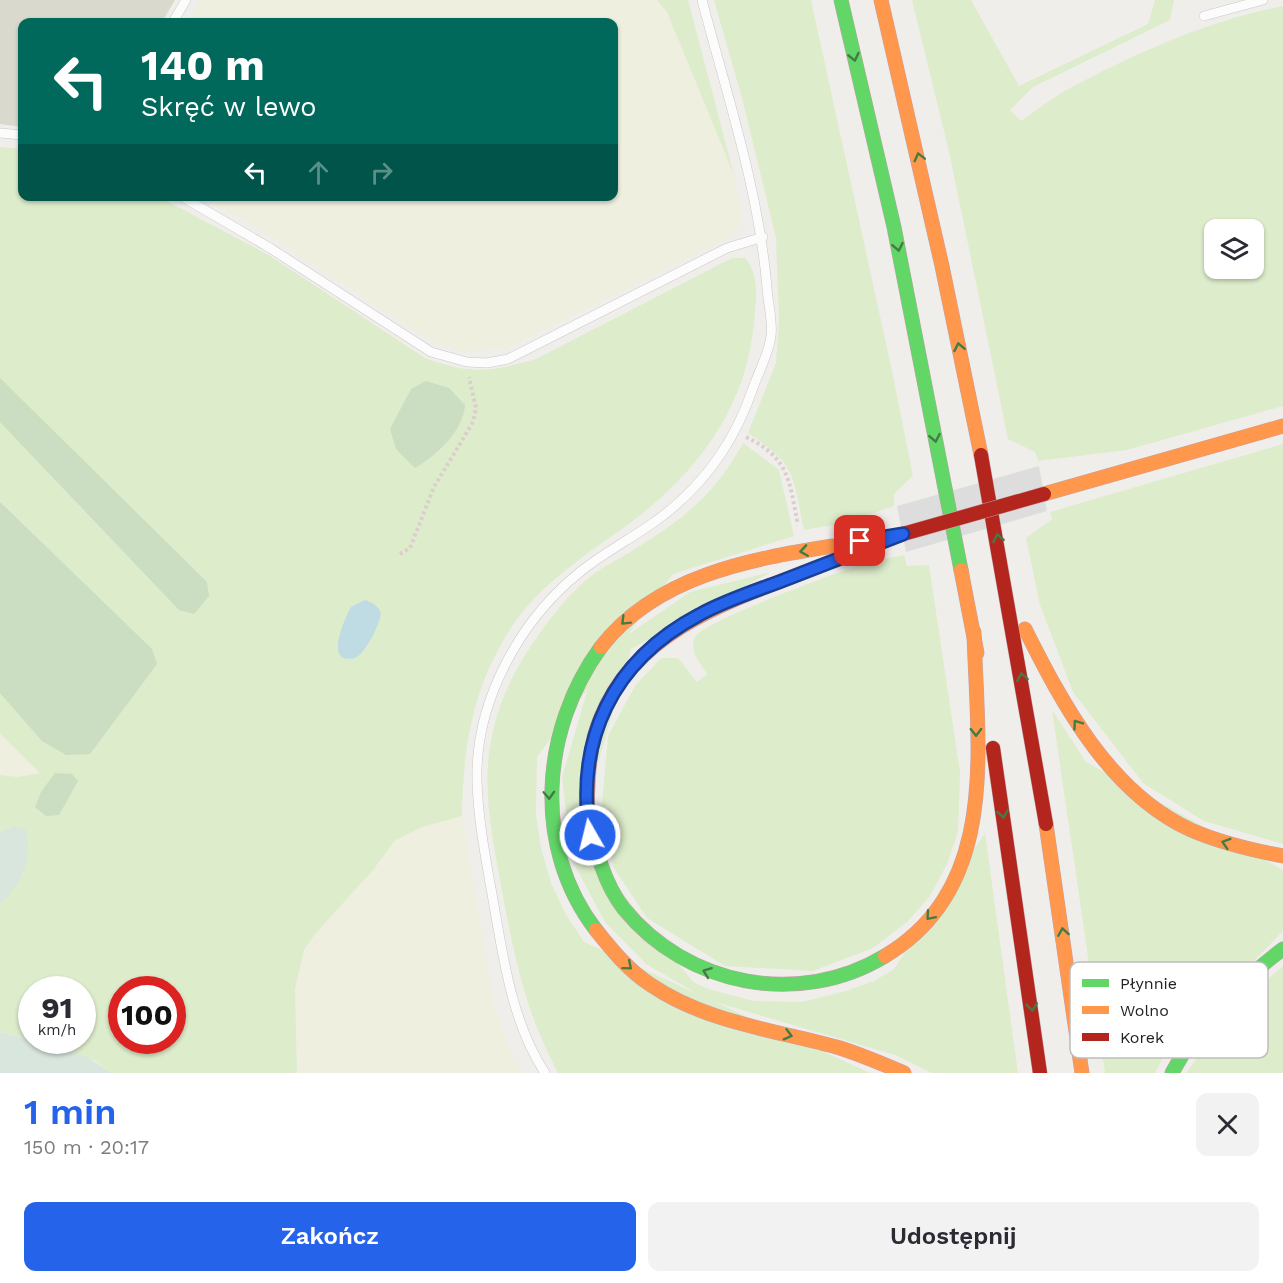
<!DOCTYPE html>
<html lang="pl">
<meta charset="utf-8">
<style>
:root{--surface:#fff;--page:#f2f2f3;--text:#2b2b33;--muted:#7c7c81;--accent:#2563eb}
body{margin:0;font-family:"Work Sans",sans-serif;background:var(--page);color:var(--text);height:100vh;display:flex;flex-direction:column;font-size:22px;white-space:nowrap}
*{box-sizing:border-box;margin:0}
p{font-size:20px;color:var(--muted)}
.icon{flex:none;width:33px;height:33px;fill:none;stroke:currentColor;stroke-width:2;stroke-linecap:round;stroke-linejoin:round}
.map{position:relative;height:1073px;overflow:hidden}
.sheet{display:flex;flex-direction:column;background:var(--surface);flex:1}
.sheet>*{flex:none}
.banner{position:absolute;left:18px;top:18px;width:600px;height:183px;border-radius:12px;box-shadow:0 2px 4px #0004;background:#00695c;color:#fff;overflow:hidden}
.tools{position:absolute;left:1204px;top:219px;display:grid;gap:12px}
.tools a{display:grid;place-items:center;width:60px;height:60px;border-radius:12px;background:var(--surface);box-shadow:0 2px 4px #0004;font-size:30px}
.speed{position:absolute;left:18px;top:976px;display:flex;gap:12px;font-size:30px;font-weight:700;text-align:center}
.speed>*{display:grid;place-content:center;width:78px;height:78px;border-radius:50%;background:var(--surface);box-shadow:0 2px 4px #0004;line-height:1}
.speed small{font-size:15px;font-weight:400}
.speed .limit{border:9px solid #d22;background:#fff;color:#111}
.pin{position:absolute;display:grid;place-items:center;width:51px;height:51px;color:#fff;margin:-26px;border-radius:12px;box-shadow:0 3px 9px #0006}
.me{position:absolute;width:66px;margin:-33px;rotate:352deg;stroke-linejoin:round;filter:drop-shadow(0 0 4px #0008)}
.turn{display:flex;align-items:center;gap:21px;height:126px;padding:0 24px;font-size:27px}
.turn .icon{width:78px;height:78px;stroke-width:2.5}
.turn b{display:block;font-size:42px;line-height:51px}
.lanes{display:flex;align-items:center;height:57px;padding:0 24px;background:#0003;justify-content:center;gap:30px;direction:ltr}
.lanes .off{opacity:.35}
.round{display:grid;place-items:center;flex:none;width:63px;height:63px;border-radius:12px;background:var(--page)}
.head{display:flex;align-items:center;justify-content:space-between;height:102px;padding:0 24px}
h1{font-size:36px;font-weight:600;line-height:45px;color:var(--accent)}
.button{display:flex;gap:12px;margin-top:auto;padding:12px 24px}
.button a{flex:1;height:69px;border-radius:12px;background:var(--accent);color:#fff;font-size:24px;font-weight:600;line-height:69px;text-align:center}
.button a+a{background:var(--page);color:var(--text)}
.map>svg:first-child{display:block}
</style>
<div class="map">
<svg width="1283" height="1073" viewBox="0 0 1283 1073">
<rect width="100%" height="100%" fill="#f0eeeb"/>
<polygon fill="#d9d9cd" points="0,0 175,0 162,22 22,22 22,127 0,124"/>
<g fill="#efefdf">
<polygon points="200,0 657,0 667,12 734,175 742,212 741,224 733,236 507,349 460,351 436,344 254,226 201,197 614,196 614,22 187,22"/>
<polygon points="0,734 40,773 18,777 0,775"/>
<polygon points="462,816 495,1008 512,1056 522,1073 297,1073 295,989 304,950 315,934 374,869 395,840 422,827"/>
</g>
<g fill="#ddeccb" fill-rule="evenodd">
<polygon points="657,0 688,0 734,175 667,12"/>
<path d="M714,0H811L892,371L913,476L894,494V506L844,523L804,530C792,475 798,466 748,433L776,363L779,319L776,238L742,98Z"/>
<path d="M912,0H971L1019,86L1148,24L1155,0H1174L1170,20L1033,87L1010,110L1021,121C1037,110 1053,97 1070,88C1136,53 1209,20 1283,6V406L1127,450L1038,461L1035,452L1008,439L950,156ZM1215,230H1254V268H1215Z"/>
<path d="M0,147L22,149V196L159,197L267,254L425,358C470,375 491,372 536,359L732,258H745C760,274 756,301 754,322C747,408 695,476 626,526C583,557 538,585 509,631C472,690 463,748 462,816L422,827L395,840L374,869L315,934L304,950L295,989L297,1073H111L96,1061L34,1041H82V990H32L31,1040L0,1032V904L24,872L14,826L0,832V775L18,777L40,773L0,734ZM122,990H172V1041H122Z"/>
<path d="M743,443L779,470L794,536L673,574L537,757L536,815L541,848L551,883L565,913L584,942L870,1073H558C527,1014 516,966 504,901C486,805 471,744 525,655C542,629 561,602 585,581C599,568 618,560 635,549C683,519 715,495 743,443Z"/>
<polygon points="1283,444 1283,844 1204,821 1143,783 1073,692 1040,605 1026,538 1052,519 1050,512"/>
<path d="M904,555L907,566L929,565L960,772L958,832L947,864L930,896L908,921L873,948L813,971L725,966L647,918L614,868L601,816L608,736L635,686L661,658H678L697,682L707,674C701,664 688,650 695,637C703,621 848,568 873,561C883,559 894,557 904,555Z"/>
<polygon points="771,572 631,649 577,836 693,982 708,989 754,1001 802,1002 846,991 874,981 894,969 985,833 1018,1073 932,1073 895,1055 708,1000 646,964 605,922 572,860 562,777 589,685 626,636 690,592"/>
<polygon points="1052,710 1086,762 1283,870 1283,931 1167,1050 1155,1073 1105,1073"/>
<polygon points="1283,966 1283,1073 1186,1073 1232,1010"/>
</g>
<g fill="#cbdec1">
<polygon points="0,378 207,582 209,596 194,614 179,610 0,422"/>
<path d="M426,381L449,388L465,405C463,431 437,455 415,468L396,449L390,429L411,389Z"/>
<polygon points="0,502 152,649 157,664 90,754 66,755 42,741 0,693"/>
<polygon points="55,773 72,774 78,781 59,815 46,816 35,807 41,792"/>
</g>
<g fill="#d9e6de">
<path d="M14,826L26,830C33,860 22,883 0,904V832Z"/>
<path d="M0,1032C38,1043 80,1047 111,1073H0Z"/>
</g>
<path fill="#bfdbe3" d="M365,600C371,602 377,605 380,611C384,619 364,655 355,658C322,666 346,616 351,607Z"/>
<polygon fill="#dedddd" points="1039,466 1047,511 906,552 897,506"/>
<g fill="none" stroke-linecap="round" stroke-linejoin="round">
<g stroke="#c9c8c7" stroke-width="10">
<g id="lane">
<polyline points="1204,16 1263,0"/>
<polyline points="173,22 186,0"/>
<polyline points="0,133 22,135"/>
<polyline points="181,196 270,248 431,352 467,362 487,363 508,359 727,248 763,237"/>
<path d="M545,1073C509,1018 502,947 490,883C484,849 478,816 477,781C475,702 519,621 580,572C602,554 627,541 650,525C700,491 734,444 753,388C759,371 769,353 771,336C773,322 768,303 767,288C759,191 727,95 702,0"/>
</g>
</g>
<g stroke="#c5a2ac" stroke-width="15">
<g id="fast">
<polyline points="841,0 894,227 961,570"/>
<path d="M587,811C595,845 602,881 624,909C687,986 799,1008 885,956"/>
<path d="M596,930C532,847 541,729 601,647"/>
<path d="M1172,1073C1199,1022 1237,983 1283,949"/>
</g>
</g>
<g stroke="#c5a2ac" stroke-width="15">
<g id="slow">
<polyline points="881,0 942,266 981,455"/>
<polyline points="1044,494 1283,426"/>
<polyline points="961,570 977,653"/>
<path d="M1025,629C1063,705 1110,793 1191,830C1221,843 1251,850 1283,856"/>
<path d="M601,647C656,576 750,559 833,546"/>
<path d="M587,811C588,779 588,748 601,717C634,635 720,604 797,575C832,561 868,547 903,534"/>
<polyline points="1046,824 1082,1073"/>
<path d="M596,930C612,950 629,971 651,985C707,1023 776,1030 840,1048C862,1055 883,1064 904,1073"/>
<path d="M885,956C1001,887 977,747 974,632"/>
</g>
</g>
<g stroke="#c5a2ac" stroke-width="15">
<g id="jam">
<polyline points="981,455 1046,824"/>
<polyline points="993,748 1040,1073"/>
</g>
</g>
<g stroke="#dccecd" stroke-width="4" stroke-dasharray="3 3" stroke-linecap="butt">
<path d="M746,437C790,458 789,481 798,525"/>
<polyline points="400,554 410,548 434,487 473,422 476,408 469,377"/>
</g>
<use href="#lane" stroke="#fdfcfc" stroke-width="9"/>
<use href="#fast" stroke="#63d668" stroke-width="14"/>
<use href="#slow" stroke="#ff974d" stroke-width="14"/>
<use href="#jam" stroke="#b3261e" stroke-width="14"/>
<g stroke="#c5a2ac" stroke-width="15" stroke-linecap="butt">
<polyline id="jam-bridge" points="903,534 1044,494"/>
</g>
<use href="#jam-bridge" stroke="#b3261e" stroke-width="14"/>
</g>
<defs><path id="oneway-chevron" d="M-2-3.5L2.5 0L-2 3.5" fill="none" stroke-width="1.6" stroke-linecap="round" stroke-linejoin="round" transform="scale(1.5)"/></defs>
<g stroke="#427c45">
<use href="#oneway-chevron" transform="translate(854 57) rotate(77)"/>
<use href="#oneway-chevron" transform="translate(919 157) rotate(-104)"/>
<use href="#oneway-chevron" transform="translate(898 247) rotate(79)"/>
<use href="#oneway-chevron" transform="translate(959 347) rotate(-101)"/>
<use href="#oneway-chevron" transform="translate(935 438) rotate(79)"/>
<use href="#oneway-chevron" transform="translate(998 538) rotate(-101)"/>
<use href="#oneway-chevron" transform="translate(804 551) rotate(171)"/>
<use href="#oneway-chevron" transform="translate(625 621) rotate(135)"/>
<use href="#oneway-chevron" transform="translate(1022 677) rotate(-100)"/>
<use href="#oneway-chevron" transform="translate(1077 724) rotate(-125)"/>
<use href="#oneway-chevron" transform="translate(976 732) rotate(89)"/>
<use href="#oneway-chevron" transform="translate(549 795) rotate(88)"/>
<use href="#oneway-chevron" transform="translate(1003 814) rotate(81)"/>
<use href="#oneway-chevron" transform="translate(1226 843) rotate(-163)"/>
<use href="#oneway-chevron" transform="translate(930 916) rotate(131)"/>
<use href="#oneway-chevron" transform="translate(1063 932) rotate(-99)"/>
<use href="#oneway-chevron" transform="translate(628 966) rotate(40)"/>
<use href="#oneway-chevron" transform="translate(707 972) rotate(-159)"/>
<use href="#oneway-chevron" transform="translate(1032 1007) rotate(83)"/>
<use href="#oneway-chevron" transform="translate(788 1035) rotate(15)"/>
</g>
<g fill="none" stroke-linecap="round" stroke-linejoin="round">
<g stroke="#184099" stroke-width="15">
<path id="route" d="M590,835C575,740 612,661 699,615C724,601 752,592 779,582C820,566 861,550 903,534L860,541"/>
</g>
<use href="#route" stroke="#2563eb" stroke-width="10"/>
</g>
<rect x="1070" y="962" width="198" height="96" rx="9" fill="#fff" stroke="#bdbdbd" stroke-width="1.5"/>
<rect x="1082" y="979" width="27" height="8" fill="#63d668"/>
<rect x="1082" y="1006" width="27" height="8" fill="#ff974d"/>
<rect x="1082" y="1033" width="27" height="8" fill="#b3261e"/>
<g font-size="16" fill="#222">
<text x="1120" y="989">Płynnie</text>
<text x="1120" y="1016">Wolno</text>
<text x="1120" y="1043">Korek</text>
</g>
</svg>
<div class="tools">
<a><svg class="icon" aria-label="layers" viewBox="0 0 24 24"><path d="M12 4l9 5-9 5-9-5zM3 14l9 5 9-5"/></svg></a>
</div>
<div class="speed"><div>91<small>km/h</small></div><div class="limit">100</div></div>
<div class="pin" style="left:860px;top:541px;background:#d93025"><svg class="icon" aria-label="arrive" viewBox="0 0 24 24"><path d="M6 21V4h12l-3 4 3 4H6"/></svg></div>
<svg class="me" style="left:590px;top:835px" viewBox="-20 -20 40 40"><circle r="17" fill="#2563eb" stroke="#fff" stroke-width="3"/><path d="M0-11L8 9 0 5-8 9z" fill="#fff"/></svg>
<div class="banner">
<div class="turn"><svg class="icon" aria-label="left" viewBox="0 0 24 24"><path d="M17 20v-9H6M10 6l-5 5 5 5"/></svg><div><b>140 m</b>Skręć w lewo</div></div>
<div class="lanes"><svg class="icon" aria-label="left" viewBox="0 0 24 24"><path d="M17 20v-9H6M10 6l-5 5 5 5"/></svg><svg class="icon off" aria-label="ahead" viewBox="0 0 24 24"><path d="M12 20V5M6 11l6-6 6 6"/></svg><svg class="icon off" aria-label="right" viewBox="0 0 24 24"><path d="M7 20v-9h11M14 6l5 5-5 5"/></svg></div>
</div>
</div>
<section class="sheet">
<div class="head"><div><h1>1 min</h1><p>150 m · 20:17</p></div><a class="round"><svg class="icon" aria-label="close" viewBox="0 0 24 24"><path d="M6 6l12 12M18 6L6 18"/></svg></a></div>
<div class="button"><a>Zakończ</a><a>Udostępnij</a></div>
</section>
